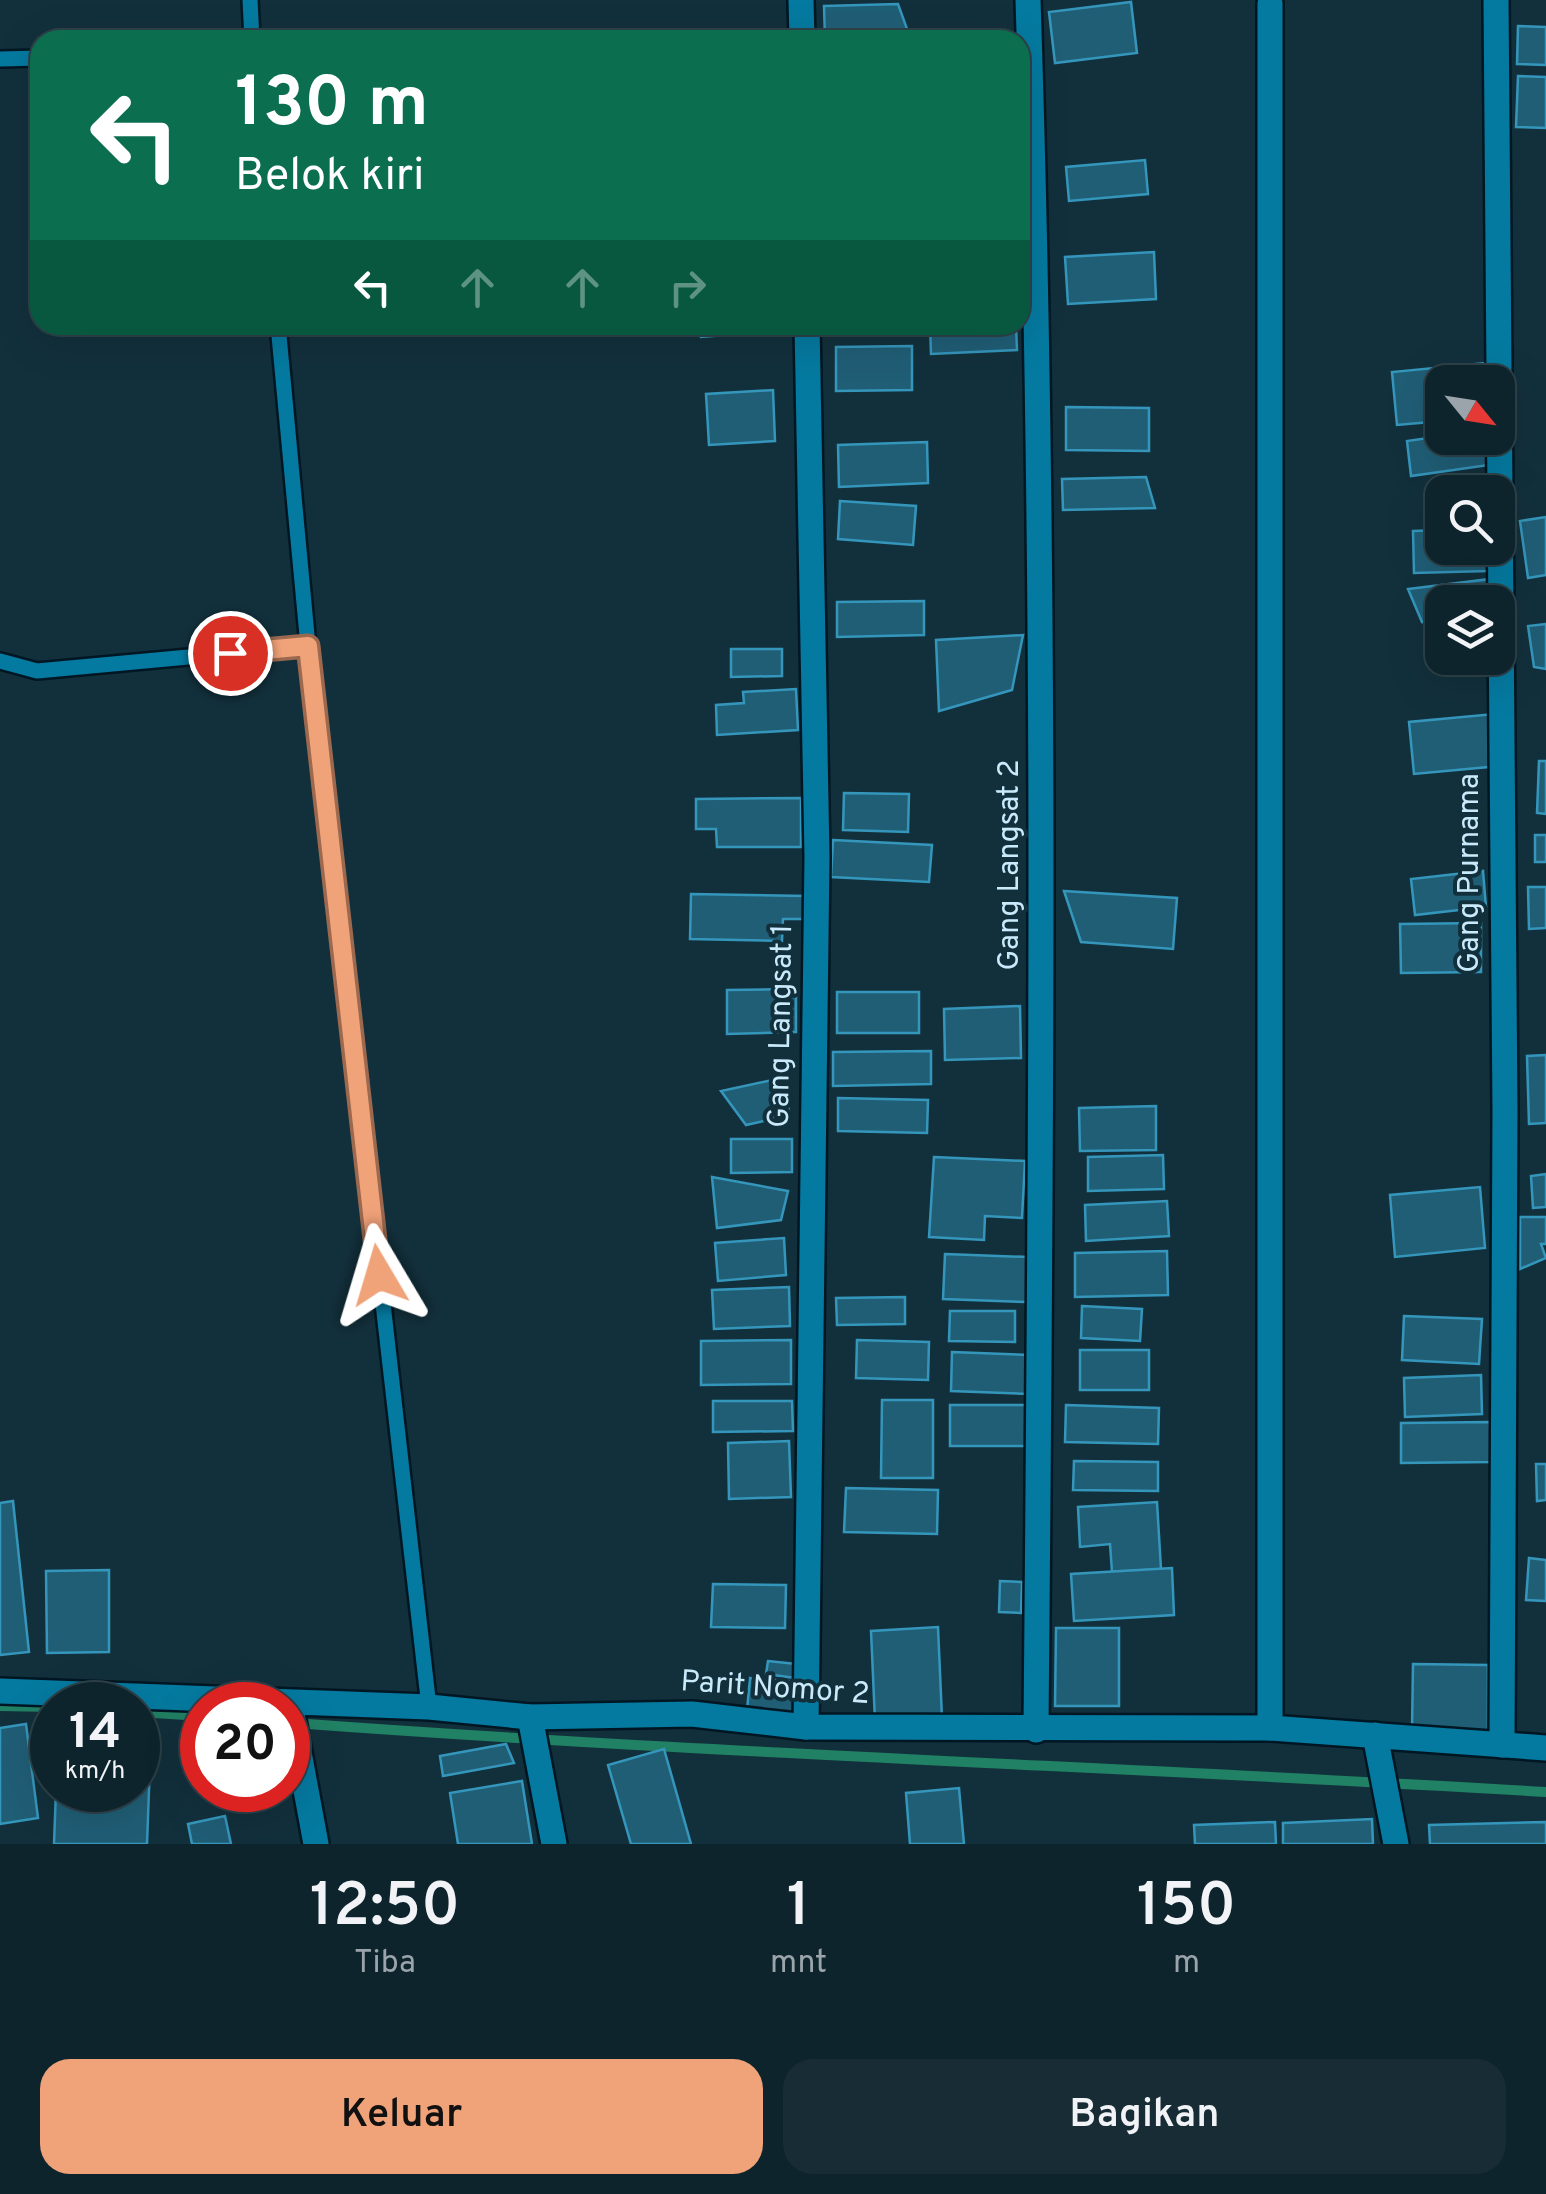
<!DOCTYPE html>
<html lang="id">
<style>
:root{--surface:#0e242d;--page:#172c35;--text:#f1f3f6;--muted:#9ba4aa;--line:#2e4149;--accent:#f0a279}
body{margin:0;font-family:Overpass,sans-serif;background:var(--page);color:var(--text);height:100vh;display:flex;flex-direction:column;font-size:38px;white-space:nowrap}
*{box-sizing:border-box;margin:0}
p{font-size:32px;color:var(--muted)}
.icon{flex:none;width:55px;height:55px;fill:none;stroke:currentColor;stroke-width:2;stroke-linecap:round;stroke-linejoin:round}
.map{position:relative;height:1844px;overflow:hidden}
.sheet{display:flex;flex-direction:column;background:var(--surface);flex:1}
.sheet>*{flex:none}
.banner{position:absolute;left:30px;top:30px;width:1000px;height:305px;border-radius:30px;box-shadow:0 10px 40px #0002,0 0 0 2px var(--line);background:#0b6e4f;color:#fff;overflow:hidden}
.needle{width:65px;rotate:120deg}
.fabs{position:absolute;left:1425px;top:365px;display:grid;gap:20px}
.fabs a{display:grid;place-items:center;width:90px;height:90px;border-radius:20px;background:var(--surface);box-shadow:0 10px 40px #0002,0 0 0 2px var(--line);font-size:50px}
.speed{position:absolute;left:30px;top:1682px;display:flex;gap:20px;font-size:50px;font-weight:700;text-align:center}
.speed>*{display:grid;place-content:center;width:130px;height:130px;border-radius:50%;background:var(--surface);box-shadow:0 10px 40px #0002,0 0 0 2px var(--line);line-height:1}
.speed small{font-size:25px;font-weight:400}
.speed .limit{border:15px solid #d22;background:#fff;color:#111}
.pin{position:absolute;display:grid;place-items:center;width:85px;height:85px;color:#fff;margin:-42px;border:5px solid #fff;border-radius:50%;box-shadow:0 2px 10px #0007}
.me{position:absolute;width:110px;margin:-55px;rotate:353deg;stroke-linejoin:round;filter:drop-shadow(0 0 8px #0008)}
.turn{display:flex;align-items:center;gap:35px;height:210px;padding:0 40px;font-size:45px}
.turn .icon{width:130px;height:130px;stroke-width:2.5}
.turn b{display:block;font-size:70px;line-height:85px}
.lanes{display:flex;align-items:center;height:95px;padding:0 40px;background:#0003;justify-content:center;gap:50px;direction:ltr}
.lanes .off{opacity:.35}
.eta{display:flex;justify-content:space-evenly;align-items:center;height:170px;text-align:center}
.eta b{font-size:60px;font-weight:600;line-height:70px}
.cta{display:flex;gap:20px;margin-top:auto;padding:20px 40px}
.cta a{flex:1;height:115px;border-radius:30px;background:var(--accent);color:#111;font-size:40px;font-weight:600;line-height:115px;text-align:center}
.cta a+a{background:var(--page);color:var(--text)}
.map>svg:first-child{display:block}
</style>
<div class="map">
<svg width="1546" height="1844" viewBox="0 0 1546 1844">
<rect width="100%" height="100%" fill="#12303c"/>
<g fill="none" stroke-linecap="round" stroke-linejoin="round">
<g stroke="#218164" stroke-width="10">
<polyline points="0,1706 52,1707"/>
<polyline points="138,1712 202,1716"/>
<path d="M294,1723C711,1754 1129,1767 1546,1792"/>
</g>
</g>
<g fill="#205e76" stroke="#3596bc" stroke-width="2.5">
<polygon points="1131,2 1137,53 1055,63 1049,12"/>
<polygon points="898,4 911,40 825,40 824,6"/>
<polygon points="1518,26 1546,27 1546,65 1517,64"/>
<polygon points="1518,76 1546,77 1546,128 1516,127"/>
<polygon points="1145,160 1148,194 1069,201 1066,167"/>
<polygon points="1154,252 1156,299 1068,304 1065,257"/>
<polygon points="700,325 781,325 781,331 701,337"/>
<polygon points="869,325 916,325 916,329 879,331"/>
<polygon points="930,325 1016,325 1017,350 931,354"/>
<polygon points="912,346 912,390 836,391 836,347"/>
<polygon points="1485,363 1487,382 1442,382 1442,421 1397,425 1392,372"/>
<polygon points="773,390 775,441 709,445 706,394"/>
<polygon points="1066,407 1149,408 1149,451 1066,450"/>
<polygon points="1442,436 1485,438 1489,465 1411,476 1407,441"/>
<polygon points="927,442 928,483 839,487 838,445"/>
<polygon points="1146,477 1155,508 1063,510 1062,479"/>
<polygon points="840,501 916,506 913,545 838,539"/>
<polygon points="1546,517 1546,575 1528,578 1520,521"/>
<polygon points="1442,530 1442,548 1487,548 1488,571 1414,573 1413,531"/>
<polygon points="1490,579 1493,602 1442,602 1442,619 1422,622 1408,589"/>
<polygon points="924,601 924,635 837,637 837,602"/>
<polygon points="1546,624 1546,669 1534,667 1528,626"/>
<polygon points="1023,635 1012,690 939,711 936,640"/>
<polygon points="731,649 782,649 782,676 731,677"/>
<polygon points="796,689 798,730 717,735 716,705 744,703 743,692"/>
<polygon points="1494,714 1499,766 1414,774 1409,722"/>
<polygon points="1539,761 1546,761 1546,814 1537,813"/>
<polygon points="844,793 909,794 908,832 843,830"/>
<polygon points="801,798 801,847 717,847 716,829 696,829 696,799"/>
<rect x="1535" y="835" width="11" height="27"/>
<polygon points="833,840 932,845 929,882 831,877"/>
<polygon points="1483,871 1486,907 1415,915 1411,879"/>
<polygon points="1528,887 1546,887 1546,928 1529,929"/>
<polygon points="1064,891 1177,898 1173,949 1081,942"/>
<polygon points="691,894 807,896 806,919 783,919 782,941 690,939"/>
<polygon points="1481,923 1481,972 1401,973 1400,924"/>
<polygon points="796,989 796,1032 727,1034 727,990"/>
<rect x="837" y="992" width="82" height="41"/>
<polygon points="1020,1006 1021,1058 945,1060 944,1009"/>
<polygon points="931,1051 931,1084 833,1086 833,1052"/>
<polygon points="1546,1055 1546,1123 1529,1124 1527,1056"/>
<polygon points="782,1078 790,1115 746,1125 721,1091"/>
<polygon points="838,1098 928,1100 927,1133 838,1131"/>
<polygon points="1156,1106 1156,1150 1080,1151 1079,1108"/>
<polygon points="731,1139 792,1139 792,1172 731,1173"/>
<polygon points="1163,1155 1164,1189 1088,1191 1088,1157"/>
<polygon points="934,1157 1025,1161 1022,1218 985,1216 984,1240 929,1237"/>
<polygon points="1546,1174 1546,1207 1533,1208 1531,1176"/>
<polygon points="712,1177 788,1191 781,1220 717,1228"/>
<polygon points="1480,1187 1485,1248 1395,1257 1390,1195"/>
<polygon points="1167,1201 1169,1236 1086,1241 1085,1205"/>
<polygon points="1520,1217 1546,1217 1546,1244 1541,1244 1546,1258 1520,1269"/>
<polygon points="784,1238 786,1275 718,1281 715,1243"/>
<polygon points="1167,1251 1168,1295 1075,1297 1075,1253"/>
<polygon points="945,1254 1028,1257 1026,1302 943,1299"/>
<polygon points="789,1287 790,1326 714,1329 712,1290"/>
<polygon points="905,1297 905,1324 837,1325 836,1298"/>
<polygon points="1082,1306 1142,1309 1140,1341 1081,1338"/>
<polygon points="950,1311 1015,1311 1015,1342 949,1341"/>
<polygon points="1404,1316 1482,1319 1479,1364 1402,1360"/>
<polygon points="791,1340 791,1384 701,1385 701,1341"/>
<polygon points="857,1340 929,1342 928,1380 856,1378"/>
<rect x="1080" y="1350" width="69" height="40"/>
<polygon points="952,1352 1029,1355 1028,1394 951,1391"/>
<polygon points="1481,1375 1482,1414 1405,1417 1404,1378"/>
<polygon points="882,1400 933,1400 933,1478 881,1478"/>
<polygon points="713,1401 792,1401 793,1431 713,1432"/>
<rect x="950" y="1405" width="77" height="41"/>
<polygon points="1066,1405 1159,1408 1158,1444 1065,1442"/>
<polygon points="1490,1422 1491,1462 1401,1463 1401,1423"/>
<polygon points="789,1441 791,1497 729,1499 728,1443"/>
<polygon points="1074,1461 1158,1462 1158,1491 1073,1490"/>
<polygon points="1536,1464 1546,1464 1546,1500 1537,1501"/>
<polygon points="846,1488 938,1490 937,1534 844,1532"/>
<polygon points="13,1501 29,1652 0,1655 0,1503"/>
<polygon points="1157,1502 1161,1569 1112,1572 1110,1544 1080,1547 1078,1507"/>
<polygon points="1529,1558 1546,1560 1546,1601 1526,1600"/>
<polygon points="1172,1568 1174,1615 1074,1621 1071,1574"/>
<polygon points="109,1570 109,1652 47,1653 46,1571"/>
<polygon points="1000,1581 1022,1582 1021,1613 999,1612"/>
<polygon points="713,1584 786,1585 785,1628 711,1627"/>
<polygon points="938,1627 942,1718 875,1721 871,1631"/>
<polygon points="1056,1628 1119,1628 1119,1706 1055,1706"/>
<polygon points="768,1661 797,1664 795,1678 766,1674"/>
<polygon points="1413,1664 1488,1665 1488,1731 1412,1730"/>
<polygon points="750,1678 799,1682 796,1714 747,1710"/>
<polygon points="26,1724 38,1818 0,1824 0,1728"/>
<polygon points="138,1735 151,1736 147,1844 54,1844 56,1790 138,1790"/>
<polygon points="506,1744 514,1763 443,1776 440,1756"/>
<polygon points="664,1749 691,1844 631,1844 608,1765"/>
<polygon points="522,1781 532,1844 458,1844 450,1793"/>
<polygon points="959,1788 964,1844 910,1844 906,1793"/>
<polygon points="225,1816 231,1844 192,1844 188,1824"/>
<polygon points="1372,1819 1373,1844 1283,1844 1283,1823"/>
<polygon points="1275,1822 1276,1844 1195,1844 1194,1825"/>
<polygon points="1546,1822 1546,1844 1430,1844 1429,1825"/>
</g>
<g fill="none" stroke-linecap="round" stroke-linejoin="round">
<g stroke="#001723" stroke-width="20">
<g id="service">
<polyline points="250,0 252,40"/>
<polyline points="0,59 40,58"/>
<polyline points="278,325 308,646 429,1707"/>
<polyline points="0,661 37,671 308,646"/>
</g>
</g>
<g stroke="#001723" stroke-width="30">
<g id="minor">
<polyline points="801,0 802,40"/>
<path d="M1028,0C1047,577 1041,1153 1036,1730"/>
<polyline points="1496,0 1505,1112 1502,1745"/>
<polyline points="1270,4 1270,1728"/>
<polyline points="0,1691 429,1707 530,1717 692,1714 806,1727 1270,1728 1546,1748"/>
<polyline points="290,1704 316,1844"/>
<polyline points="530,1717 554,1844"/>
<polyline points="806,1727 817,857 807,325"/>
<polyline points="1375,1735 1396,1844"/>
</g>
</g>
<use href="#service" stroke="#057aa0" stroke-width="15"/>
<use href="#minor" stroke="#057aa0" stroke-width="25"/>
</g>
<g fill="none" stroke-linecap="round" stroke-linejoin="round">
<g stroke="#9c694f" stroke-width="25">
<polyline id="route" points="230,653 308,646 379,1275"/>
</g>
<use href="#route" stroke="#f0a279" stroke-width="18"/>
</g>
<g text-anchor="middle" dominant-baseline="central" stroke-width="8" stroke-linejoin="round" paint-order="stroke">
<g font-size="30" fill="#c8eafb" stroke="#12303c">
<text transform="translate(1010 865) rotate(-90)">Gang Langsat 2</text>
<text transform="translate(1470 873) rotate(-90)">Gang Purnama</text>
<text transform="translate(782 1026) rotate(-89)">Gang Langsat 1</text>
<text transform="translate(775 1689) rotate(4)">Parit Nomor 2</text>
</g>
</g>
</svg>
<div class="fabs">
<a><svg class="needle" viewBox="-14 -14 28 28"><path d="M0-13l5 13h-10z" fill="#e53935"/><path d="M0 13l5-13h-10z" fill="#9ba4aa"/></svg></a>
<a><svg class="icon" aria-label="search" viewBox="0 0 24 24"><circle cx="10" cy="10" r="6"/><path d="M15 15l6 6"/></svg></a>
<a><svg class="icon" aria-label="layers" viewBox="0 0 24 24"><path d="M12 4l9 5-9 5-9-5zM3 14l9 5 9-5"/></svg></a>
</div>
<div class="speed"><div>14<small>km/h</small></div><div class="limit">20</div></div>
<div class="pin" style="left:230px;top:653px;background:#d93025"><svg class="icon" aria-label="arrive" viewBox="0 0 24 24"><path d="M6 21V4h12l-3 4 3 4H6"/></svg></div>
<svg class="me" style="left:379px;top:1275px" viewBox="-20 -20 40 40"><path d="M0-17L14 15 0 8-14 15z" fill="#f0a279" stroke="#fff" stroke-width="4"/></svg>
<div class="banner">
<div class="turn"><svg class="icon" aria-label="left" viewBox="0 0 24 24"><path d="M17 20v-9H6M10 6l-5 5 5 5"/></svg><div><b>130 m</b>Belok kiri</div></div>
<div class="lanes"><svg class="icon" aria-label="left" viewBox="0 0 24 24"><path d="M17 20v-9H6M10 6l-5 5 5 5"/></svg><svg class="icon off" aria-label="ahead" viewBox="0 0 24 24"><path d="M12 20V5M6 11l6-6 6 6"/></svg><svg class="icon off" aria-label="ahead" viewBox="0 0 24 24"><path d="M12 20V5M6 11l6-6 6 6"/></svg><svg class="icon off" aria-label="right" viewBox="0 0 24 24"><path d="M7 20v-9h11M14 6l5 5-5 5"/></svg></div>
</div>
</div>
<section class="sheet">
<div class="eta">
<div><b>12:50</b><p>Tiba</p></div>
<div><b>1</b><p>mnt</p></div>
<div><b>150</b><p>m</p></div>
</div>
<div class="cta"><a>Keluar</a><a>Bagikan</a></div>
</section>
